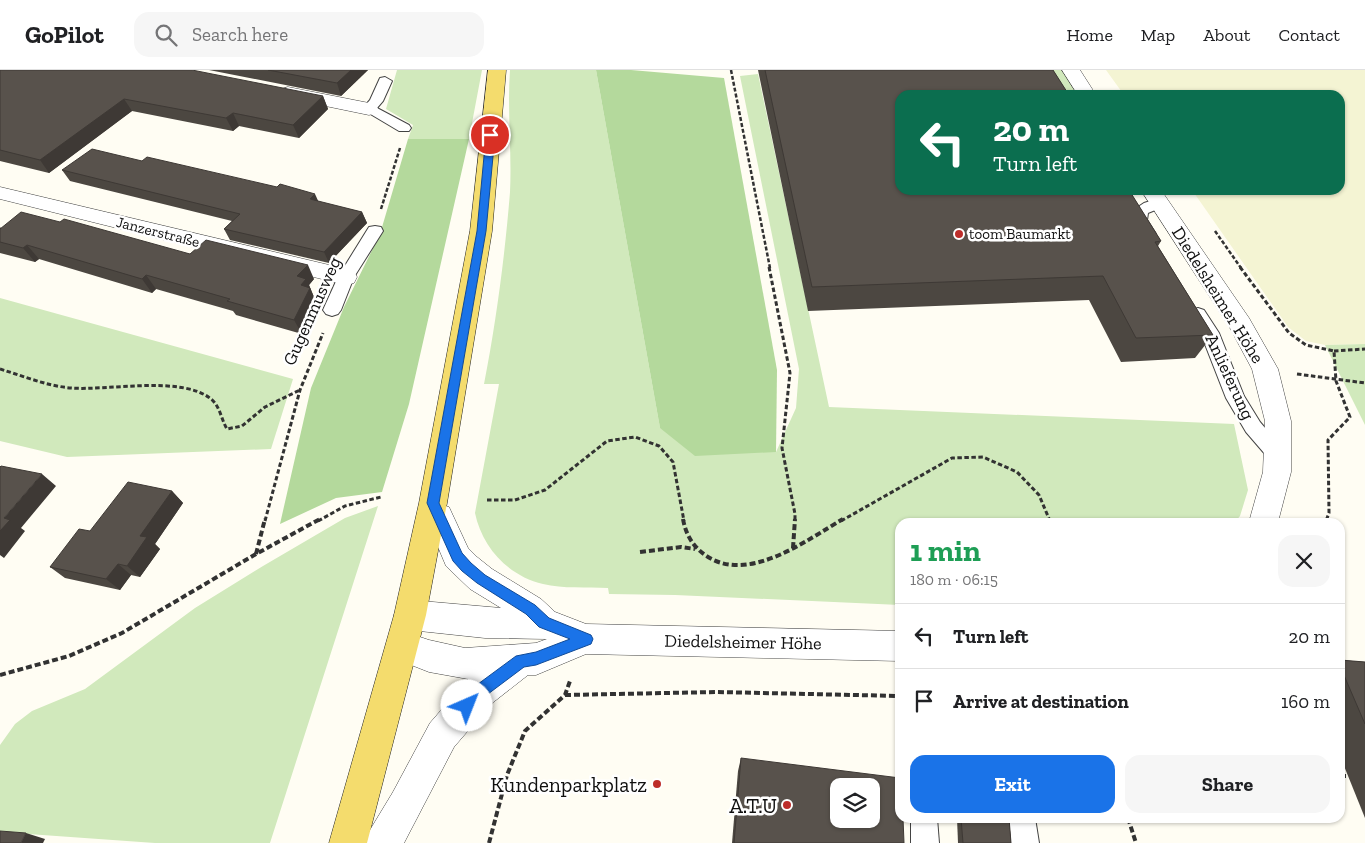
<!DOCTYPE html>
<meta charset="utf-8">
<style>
:root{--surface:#fff;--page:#f6f6f6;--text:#202124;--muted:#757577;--line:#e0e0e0;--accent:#1a73e8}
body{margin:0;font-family:"Zilla Slab",serif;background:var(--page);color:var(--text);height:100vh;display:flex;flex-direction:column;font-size:19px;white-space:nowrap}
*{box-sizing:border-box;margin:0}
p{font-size:16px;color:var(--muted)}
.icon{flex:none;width:28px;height:28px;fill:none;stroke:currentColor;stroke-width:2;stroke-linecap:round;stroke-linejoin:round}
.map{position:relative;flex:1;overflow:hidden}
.drawer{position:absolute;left:895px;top:448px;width:450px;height:305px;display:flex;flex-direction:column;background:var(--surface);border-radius:15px;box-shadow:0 1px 4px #0004}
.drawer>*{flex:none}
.hud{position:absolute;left:895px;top:20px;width:450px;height:105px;border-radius:15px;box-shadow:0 1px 4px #0004;background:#0b6e4f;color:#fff;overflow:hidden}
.fabs{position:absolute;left:830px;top:708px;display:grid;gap:10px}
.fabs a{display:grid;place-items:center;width:50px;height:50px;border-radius:10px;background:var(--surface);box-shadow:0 1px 4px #0004;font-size:25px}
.pin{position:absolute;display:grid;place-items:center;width:42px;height:42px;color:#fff;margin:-21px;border:2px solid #fff;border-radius:50%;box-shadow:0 1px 5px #0007}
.me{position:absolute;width:55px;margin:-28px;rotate:44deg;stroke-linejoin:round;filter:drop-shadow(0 0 4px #0008)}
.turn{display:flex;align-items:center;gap:18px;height:105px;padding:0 15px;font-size:22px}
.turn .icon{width:65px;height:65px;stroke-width:2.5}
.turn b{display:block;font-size:35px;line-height:42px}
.round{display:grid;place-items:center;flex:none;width:52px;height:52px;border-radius:15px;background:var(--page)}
.head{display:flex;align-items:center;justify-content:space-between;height:85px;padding:0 15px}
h1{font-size:30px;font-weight:700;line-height:38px;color:#1e9e55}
.action{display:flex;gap:10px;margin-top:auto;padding:10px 15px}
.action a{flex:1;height:58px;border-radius:15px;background:var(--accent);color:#fff;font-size:20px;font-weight:700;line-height:58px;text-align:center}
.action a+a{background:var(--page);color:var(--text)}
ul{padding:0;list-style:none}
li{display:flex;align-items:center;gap:15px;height:65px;padding:0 15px;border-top:1px solid var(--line)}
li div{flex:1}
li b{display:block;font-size:19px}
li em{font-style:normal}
header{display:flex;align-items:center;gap:30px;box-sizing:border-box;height:70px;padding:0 25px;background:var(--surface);border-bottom:1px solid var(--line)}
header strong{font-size:24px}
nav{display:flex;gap:28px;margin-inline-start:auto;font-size:18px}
.search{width:350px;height:45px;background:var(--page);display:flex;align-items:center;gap:12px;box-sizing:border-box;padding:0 18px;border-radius:15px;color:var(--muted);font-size:19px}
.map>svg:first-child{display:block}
</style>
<header>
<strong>GoPilot</strong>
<div class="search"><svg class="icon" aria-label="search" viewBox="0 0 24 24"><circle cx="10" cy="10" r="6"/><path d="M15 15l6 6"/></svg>Search here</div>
<nav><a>Home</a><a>Map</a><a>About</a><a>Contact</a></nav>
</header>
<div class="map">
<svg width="1365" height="773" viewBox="0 0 1365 773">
<rect width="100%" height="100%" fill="#fffdf3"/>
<polygon fill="#f4f4d3" points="1106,0 1365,0 1365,274 1325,275 1306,271 1288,257 1192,120 1340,120 1340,25 1124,25"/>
<g fill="#d1e9bc">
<polygon points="397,0 482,0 469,69 408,69 413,55 386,39"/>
<path d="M510,0H596L660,358L776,382L796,338L799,299L740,6L758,4L829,337L1234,354L1248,420L1240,446L1235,452H900V535L675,525L609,524L608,518C587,517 563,519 543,514C508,506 482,477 475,443L499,314H484C496,253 505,185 510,122C512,81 507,41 510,0Z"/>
<polygon points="1030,0 1062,0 1078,25 1045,25"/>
<polygon points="0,228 293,309 271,379 67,387 0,371"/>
<polygon points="1365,274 1365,355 1325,275"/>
<polygon points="378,436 270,773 155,773 0,762 0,675 15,654 32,641 85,619 195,538 263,496 345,448"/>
</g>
<g fill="#b4d99c">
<polygon points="596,0 631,0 724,8 777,300 776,382 695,386 660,358"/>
<polygon points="408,69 469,69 409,334 382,422 336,428 280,454 311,318 344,237 380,164"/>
</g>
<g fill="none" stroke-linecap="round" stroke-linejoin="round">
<g stroke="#434343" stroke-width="2">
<g id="lane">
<polygon points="385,7 392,11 383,31 377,38 409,55 411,58 409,61 399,61 362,39 370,30 380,8"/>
<polygon points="1160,128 1165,130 1168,133 1165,136 1148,143 1147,150 1156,164 1154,168 1148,169 1142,168 1131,150 1132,141 1144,133"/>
<polygon points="375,156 381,157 383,161 354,207 341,240 338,244 332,246 326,244 323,240 338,207 369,157"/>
<polygon points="1198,238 1204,240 1219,263 1244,326 1260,352 1288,385 1285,391 1278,393 1271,391 1246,362 1226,328 1201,264 1189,244 1192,240"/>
<polygon points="911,748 937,748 939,773 911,773"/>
<polygon points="1009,748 1035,748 1039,773 1011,773"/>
</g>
</g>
<g stroke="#434343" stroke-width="1">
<g id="street">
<polygon points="1062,0 1080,0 1096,25 1078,25"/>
<polygon points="288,17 369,33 376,35 378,39 376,43 369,45 282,27 279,23 282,19"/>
<polygon points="0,117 346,199 354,201 357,207 354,213 346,215 0,129"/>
<polygon points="1141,120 1161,120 1249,248 1278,299 1291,351 1291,402 1278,452 1249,452 1263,402 1265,351 1252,299 1230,258"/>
<polygon points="439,434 449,437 468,478 477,487 492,499 541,529 555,542 586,554 900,561 900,591 586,584 536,605 528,605 491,634 454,677 404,773 364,773 370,760 393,722 430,653 468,609 429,602 391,587 386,576 391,565 402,561 429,570 465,578 536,573 547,569 485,568 410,560 399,555 394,545 399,535 410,530 501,538 470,519 446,496 425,446 429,437"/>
</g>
</g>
<g stroke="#212121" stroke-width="1">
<polygon id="primary" points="488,0 506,0 492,161 447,433 426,545 367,773 329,773 394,545 419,433 470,161"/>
</g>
<g stroke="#323232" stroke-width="2.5" stroke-dasharray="4 2" stroke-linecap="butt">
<polyline points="731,0 770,198"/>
<polyline points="381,139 400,78"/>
<polyline points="1215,161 1241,198"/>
</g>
<g stroke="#323232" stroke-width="3" stroke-dasharray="4.5 2.5" stroke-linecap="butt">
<polyline points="769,197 790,303 782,378 795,444 795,451"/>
<polyline points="1240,197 1289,263 1306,275 1334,281 1336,311 1350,347 1328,370 1329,443 1326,451"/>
<polyline points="1334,281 1365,279"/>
<path d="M0,299C23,306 47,316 71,318C108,321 182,305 211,329C220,336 221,349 227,359L242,356L265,337L300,320"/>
<polyline points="1297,304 1365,313"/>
<polyline points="487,430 515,430 545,420 607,371 635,367 659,376 673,392 684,451"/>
<polyline points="265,451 300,320 323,263"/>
<polyline points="318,451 345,436 381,427"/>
<polyline points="841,451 952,388 983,387 1017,402 1039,425 1050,451"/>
</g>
<g stroke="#323232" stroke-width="4" stroke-dasharray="6 3" stroke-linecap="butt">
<path d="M683,449C686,466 694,478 708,487C750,513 807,470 843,449"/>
<polyline points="1050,449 1051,452"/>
<polyline points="1326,452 1327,449"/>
<polyline points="793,478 795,449"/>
<polyline points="640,482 681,477 695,479"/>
<polyline points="256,484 265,449"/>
<polyline points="0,605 69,586 122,563 256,484 320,449"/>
<polyline points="565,625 717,622 900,626"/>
<polyline points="1340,706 1349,706"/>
<polyline points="1128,748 1136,773"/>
<polyline points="489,773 507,705 525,661 565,625 570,611"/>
</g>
<use href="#lane" fill="#fff" fill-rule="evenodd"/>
<use href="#street" fill="#fff" fill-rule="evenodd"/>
<use href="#primary" fill="#f4dc6d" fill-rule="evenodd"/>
</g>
<g fill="#4c4741">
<polygon points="0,0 323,26 328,39 299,68 239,56 233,61 132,41 49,103 0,91"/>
<polygon points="209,0 368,0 341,26"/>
<polygon points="758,0 1053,0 1161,171 1158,176 1213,265 1195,288 1121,292 1089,230 808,241"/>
<polygon points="142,91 362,142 367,153 329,193 230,170 224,159 232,151 70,111 62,100"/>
<polygon points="0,157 1,158 190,184 314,209 309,215 316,232 302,264 236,245 233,241 156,219 152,223 39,189 35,192 0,183"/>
<polygon points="172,421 183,433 155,474 160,479 140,507 131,505 120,520 65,508 50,497 90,461"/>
<polygon points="1340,590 1365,592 1365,748 1340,686"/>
<polygon points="741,688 904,773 732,773 738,701"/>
<polygon points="957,748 1009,748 1011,773 958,773"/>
</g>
<g fill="#3e3935">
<polygon points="351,0 368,0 341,26 337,13"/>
<polygon points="323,26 328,39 299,68 293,55"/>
<polygon points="124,29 132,41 49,103 40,90"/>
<polygon points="233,43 239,56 233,61 226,48"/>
<polygon points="315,124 320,135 310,129"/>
<polygon points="362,142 367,153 329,193 324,182"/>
<polygon points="27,175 39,189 35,192 23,178"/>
<polygon points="308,195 314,209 309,215 316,232 302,264 294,250 297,206"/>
<polygon points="146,205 156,219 152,223 142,209"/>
<polygon points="42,404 56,416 21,458 25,461 4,488 0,485 0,461 4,448"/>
<polygon points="172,421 183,433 155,474 160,479 140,507 127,496 140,466"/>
<polygon points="118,494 131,505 120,520 106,509"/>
<polygon points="26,763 45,769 43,773 21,773"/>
</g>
<g fill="#58524c" stroke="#3e3935" fill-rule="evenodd">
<polygon points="0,0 192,0 323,26 293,55 233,43 226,48 124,29 40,90 0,80"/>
<polygon points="268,0 351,0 337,13"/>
<polygon points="765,0 1053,0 1069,25 900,25 900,120 1129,120 1161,171 1155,172 1213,265 1136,268 1103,206 812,217"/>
<polygon points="92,79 142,91 147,87 277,117 280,114 315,124 310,129 362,142 324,182 224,159 240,144 62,100"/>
<polygon points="21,142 60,152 64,149 190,184 206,170 308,195 297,206 306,209 301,215 310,218 294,250 227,231 230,229 146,205 142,209 27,175 23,178 0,172 0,159"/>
<polygon points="1,396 42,404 4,448 10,450 0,461 0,397"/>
<polygon points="128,412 172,421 140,466 147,467 127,496 118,494 106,509 50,497 79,459 90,461"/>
<polygon points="1340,590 1365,592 1365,654 1340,596"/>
<path d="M741,688L900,708V748H903L904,773H734ZM839,716H871V749H839Z"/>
<polygon points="961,748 1009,748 1011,773 963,773"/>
<polygon points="0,761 26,763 21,773 0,773"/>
</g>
<polygon fill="#1a73e8" stroke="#114b97" points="490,62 495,65 486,161 439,433 462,483 471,493 485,505 535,535 549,548 591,565 593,569 591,574 536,595 524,597 484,627 472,641 467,643 462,641 460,636 474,617 516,586 536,582 570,569 539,557 526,544 477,513 462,501 453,491 427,433 477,161 486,65"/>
<g fill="#bd2d2a" stroke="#fff" stroke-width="2">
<circle cx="959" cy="164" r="5"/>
<circle cx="657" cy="714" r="5"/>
<circle cx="787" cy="735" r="5"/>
</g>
<g text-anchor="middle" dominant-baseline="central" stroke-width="5" stroke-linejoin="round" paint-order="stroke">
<g font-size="15" fill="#101010" stroke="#fff">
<text transform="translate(158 162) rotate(14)">Janzerstraße</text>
</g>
<g font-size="15" fill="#101010" stroke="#fff" text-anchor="start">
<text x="969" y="164">toom Baumarkt</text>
</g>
<g font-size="18" fill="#101010" stroke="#fff">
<text transform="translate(1218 225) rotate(58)">Diedelsheimer Höhe</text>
<text transform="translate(312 241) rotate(-66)">Gugenmusweg</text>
<text transform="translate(1230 307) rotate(65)">Anlieferung</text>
<text transform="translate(743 572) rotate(1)">Diedelsheimer Höhe</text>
</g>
<g font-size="21" fill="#101010" stroke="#fff" text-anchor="end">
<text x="647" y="714">Kundenparkplatz</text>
<text x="777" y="735">A.T.U</text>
</g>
</g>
</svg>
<div class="fabs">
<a><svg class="icon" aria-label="layers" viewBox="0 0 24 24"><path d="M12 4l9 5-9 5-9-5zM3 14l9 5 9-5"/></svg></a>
</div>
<div class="pin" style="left:490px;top:65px;background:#d93025"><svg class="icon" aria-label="arrive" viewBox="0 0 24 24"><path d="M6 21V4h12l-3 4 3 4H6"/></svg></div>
<svg class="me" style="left:467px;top:636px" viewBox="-20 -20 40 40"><circle r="19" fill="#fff"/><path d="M0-13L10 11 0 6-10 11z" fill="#1a73e8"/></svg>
<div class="hud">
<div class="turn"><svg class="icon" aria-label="left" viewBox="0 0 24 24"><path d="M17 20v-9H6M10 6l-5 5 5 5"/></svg><div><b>20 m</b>Turn left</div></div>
</div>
<section class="drawer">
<div class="head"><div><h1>1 min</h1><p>180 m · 06:15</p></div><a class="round"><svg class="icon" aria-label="close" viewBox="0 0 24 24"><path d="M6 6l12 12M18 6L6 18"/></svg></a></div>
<ul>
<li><svg class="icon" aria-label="left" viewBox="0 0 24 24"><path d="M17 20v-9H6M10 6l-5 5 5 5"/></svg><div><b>Turn left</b></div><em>20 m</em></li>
<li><svg class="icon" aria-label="arrive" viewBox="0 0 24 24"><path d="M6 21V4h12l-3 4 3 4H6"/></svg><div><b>Arrive at destination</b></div><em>160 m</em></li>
</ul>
<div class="action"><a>Exit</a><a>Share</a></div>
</section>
</div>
